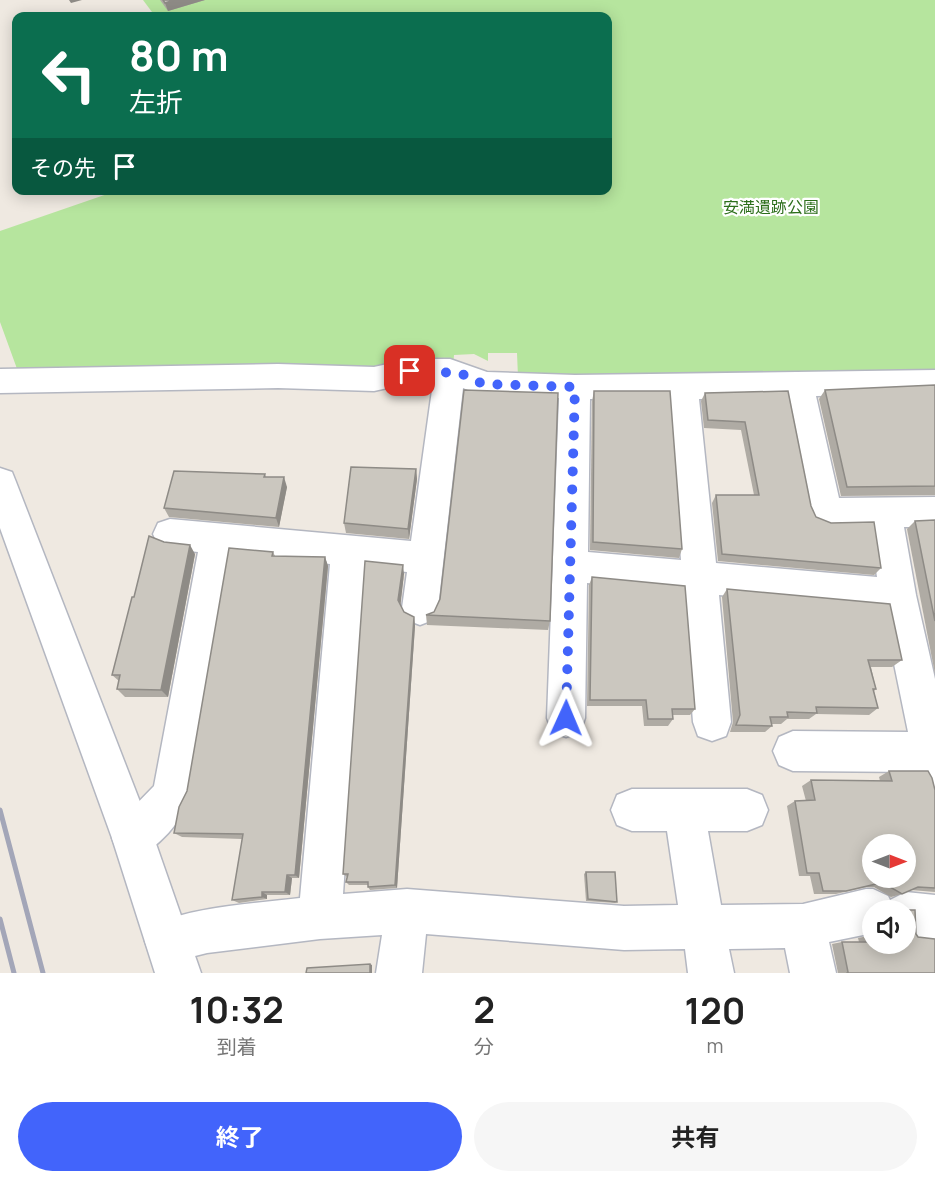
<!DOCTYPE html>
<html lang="ja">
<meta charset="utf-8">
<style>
:root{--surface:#fff;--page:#f6f6f6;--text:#222;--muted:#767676;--accent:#4264fb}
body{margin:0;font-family:Manrope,"Noto Sans JP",sans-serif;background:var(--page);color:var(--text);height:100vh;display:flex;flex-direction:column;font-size:22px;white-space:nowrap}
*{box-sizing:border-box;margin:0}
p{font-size:20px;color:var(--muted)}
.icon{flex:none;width:33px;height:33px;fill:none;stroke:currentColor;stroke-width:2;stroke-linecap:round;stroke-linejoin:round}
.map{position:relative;height:973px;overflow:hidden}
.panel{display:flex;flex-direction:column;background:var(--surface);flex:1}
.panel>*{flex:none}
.guide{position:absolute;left:12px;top:12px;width:600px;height:183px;border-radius:12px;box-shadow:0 3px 15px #0003;background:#0b6e4f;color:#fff;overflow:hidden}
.needle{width:39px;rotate:90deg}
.controls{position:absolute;left:862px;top:834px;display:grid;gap:12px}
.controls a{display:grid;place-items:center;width:54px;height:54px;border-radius:50%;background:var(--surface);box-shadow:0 3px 15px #0003;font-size:30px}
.pin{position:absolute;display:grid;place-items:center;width:51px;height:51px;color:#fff;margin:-26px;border-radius:12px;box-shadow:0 3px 9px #0006}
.me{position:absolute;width:66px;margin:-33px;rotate:1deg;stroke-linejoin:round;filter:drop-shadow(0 0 4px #0008)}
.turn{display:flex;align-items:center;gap:21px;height:126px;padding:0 18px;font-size:27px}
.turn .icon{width:78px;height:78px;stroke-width:2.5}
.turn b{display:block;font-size:42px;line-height:51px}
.then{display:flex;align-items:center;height:57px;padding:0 18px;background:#0003;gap:12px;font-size:22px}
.eta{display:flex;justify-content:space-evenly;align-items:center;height:102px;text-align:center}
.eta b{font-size:36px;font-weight:700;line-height:42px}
.primary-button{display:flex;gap:12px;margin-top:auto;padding:12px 18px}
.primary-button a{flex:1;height:69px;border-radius:36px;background:var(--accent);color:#fff;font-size:24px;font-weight:700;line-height:69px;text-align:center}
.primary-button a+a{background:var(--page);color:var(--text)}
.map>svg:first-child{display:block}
</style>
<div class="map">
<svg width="935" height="973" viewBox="0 0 935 973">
<rect width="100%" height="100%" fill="#efe9e1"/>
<polygon fill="#b6e59e" points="143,0 935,0 935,372 518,377 517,353 488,353 488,361 474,354 454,355 453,366 20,377 0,322 0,231 116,191 608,190 608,16 155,16"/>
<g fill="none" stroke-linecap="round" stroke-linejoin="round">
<g stroke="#b4b7c1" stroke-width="3">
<path id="minor" d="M410,359H450L487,372L575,375L935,370V394L816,396L839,498L935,497V527H904L916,595L935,679V787L921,781L917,772L793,771L779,765L773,751L779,737L793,731L908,732L883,610L719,595L731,722L726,736L712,741L698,736L693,722L683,592L587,583L585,718L580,732L566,737L552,732L547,718L559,398L483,396L463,388L438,608L433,620L420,625L407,620L402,608L407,572L365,568L343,894L407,889L624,906L678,905L667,831H632L617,825L611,810L617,795L632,789H747L762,795L768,810L762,825L747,831H708L721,905L803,904L866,889H873L888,896L890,900L906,892L935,895V939L906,936V910H873V933L829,942L836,973H790L785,948L729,949L734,973H688L685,949L624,950L426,934L422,973H376L382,935L320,939L207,953L167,963L151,957L145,941L151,925C198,906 250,904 300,898L330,564L232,555L192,796C182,821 158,849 133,859L118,853L112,838L118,823L154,786L198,552L170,549L158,545L153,534L158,523L170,519L411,541L433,383H410L374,391L278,388L0,393V369L278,364L374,367ZM785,397L808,513L813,523L825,528L870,527L877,577L716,563L699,399ZM590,399H669L681,560L588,552Z"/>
</g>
<g stroke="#b4b7c1" stroke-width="3">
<polygon id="tertiary" points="0,468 12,472 16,482 154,838 201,973 155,973 112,838 0,528"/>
</g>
<use href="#minor" fill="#fff" fill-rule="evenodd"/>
<use href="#tertiary" fill="#fff" fill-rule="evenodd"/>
<g stroke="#a3a6b8" stroke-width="5">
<polyline points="0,810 43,973"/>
<polyline points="0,919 14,973"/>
</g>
</g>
<g fill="#afaba4">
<polygon points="160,0 205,0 168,11"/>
<polygon points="935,385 935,495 841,496 819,399 825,390"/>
<polygon points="594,391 682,549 679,558 590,550 592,401"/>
<polygon points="788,391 811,506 816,517 881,568 874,575 718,561 712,503 716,495 754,495 741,430 704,428 701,401 705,393"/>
<polygon points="416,469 417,479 409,539 346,533 344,523"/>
<polygon points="265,474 266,477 287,487 279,527 169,517 164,508"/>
<polygon points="935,520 935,674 907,529 915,521"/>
<polygon points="273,552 275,556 325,557 328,566 299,878 292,878 290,895 267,895 267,899 239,903 232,900 242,839 182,837 174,833"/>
<polygon points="195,554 168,697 125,697 117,689 119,681 112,675 134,597"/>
<polygon points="404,574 400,605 404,612 414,617 415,626 397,888 370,890 368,887 368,885 349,885 346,882 347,877 343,874"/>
<polygon points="592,577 695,709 690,715 673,715 673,719 668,726 644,726 642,706 587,706 589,585"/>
<polygon points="727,589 902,660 892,667 871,667 876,689 874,691 878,708 869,715 816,714 809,719 787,719 781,724 771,724 772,726 765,732 730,732 733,722 722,597"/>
<polygon points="426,615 550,621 548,630 427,625"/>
<polygon points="889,771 935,790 935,892 911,890 902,894 891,897 874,887 866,887 836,894 814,894 810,876 799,876 787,806 795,801 806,801 802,786 811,780 880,781 879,777"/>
<polygon points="586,872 617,902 615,903 586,901 584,874"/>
<polygon points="883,910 915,910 916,934 918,937 935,939 935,973 838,973 832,944 842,942 859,942 858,938 873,935 873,944 906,944 906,910"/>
</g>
<g fill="#8e8b86">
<polygon points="69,0 82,0 71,3"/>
<polygon points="174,0 205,0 168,11 165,3"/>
<polygon points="416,469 417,479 409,539 408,529"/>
<polygon points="284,477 287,487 279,527 276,518"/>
<polygon points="190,545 195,554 168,697 161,690"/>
<polygon points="325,557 328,566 299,878 295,875"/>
<polygon points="403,565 404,574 400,609 398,600"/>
<polygon points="414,617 415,626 397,888 395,885"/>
<polygon points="287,875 292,878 290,895 285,892"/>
<polygon points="262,892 267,895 267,899 262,897"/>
<polygon points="370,964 372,965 372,973 370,973"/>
</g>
<g fill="#cbc7bf" stroke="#8e8b86" stroke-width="1.5" fill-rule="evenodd">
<polygon points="163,0 174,0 165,3"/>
<polygon points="935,385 935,486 847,487 825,390"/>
<polygon points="464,390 558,393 550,621 426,615 434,612 440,599"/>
<polygon points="594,391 670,391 682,549 593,542"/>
<polygon points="788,391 811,506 816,517 831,523 874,522 881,568 722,554 716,495 759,495 745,422 708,420 705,393"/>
<polygon points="351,467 416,469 408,529 344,523"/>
<polygon points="174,471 265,474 264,477 284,477 276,518 164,508"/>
<polygon points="935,520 935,621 915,521"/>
<polygon points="149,536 164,542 190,545 161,690 117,689 120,675 112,675 132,597 134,597"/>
<polygon points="229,548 273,552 272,556 325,557 295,875 287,875 285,892 262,892 262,897 232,900 243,834 174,833 179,807 187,791"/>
<polygon points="365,561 403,565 398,600 404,612 414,617 395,885 368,887 368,882 346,882 348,874 343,874"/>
<polygon points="592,577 685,586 695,709 672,709 673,719 648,719 646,700 590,700"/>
<polygon points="727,589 890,604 902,660 868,660 876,689 873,689 878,708 816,707 817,713 787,712 788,717 770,717 772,726 736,725 740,715"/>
<path d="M889,771H928L932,778L935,790V888L918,887L902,894L885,884H876L846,891H823L819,873H807L795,801L815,800L811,780L892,781ZM873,844H906V878H873Z"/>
<polygon points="586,872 615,872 617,902 588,899"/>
<polygon points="886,910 915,910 916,934 918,937 935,939 935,973 847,973 848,972 842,942 870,942 869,937 873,936 873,944 906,944 906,910"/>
<polygon points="370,964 370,973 306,973 307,968"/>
</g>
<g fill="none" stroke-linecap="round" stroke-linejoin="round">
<polyline stroke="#4264fb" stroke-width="10" stroke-dasharray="0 18" points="410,371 460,373 483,384 575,387 566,718"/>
</g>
<g text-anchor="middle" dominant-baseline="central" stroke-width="4.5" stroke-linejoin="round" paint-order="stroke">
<g font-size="16" fill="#2c6e1b" stroke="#fff">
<text x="771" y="207">安満遺跡公園</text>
</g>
</g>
</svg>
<div class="controls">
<a><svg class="needle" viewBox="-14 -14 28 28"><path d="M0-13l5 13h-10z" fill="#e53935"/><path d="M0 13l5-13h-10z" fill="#767676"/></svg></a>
<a><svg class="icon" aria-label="sound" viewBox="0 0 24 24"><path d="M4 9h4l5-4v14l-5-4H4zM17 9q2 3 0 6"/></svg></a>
</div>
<div class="pin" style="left:410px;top:371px;background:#d93025"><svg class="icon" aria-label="arrive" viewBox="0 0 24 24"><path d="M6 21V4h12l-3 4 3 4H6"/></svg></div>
<svg class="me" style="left:566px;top:718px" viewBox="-20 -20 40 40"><path d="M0-17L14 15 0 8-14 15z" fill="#4264fb" stroke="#fff" stroke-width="4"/></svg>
<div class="guide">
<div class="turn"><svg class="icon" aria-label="left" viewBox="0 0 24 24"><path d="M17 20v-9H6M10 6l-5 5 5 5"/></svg><div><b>80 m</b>左折</div></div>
<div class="then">その先<svg class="icon" aria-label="arrive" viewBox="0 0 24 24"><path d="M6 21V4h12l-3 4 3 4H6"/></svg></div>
</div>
</div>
<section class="panel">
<div class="eta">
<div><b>10:32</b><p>到着</p></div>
<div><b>2</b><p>分</p></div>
<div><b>120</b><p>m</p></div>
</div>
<div class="primary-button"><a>終了</a><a>共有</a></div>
</section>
